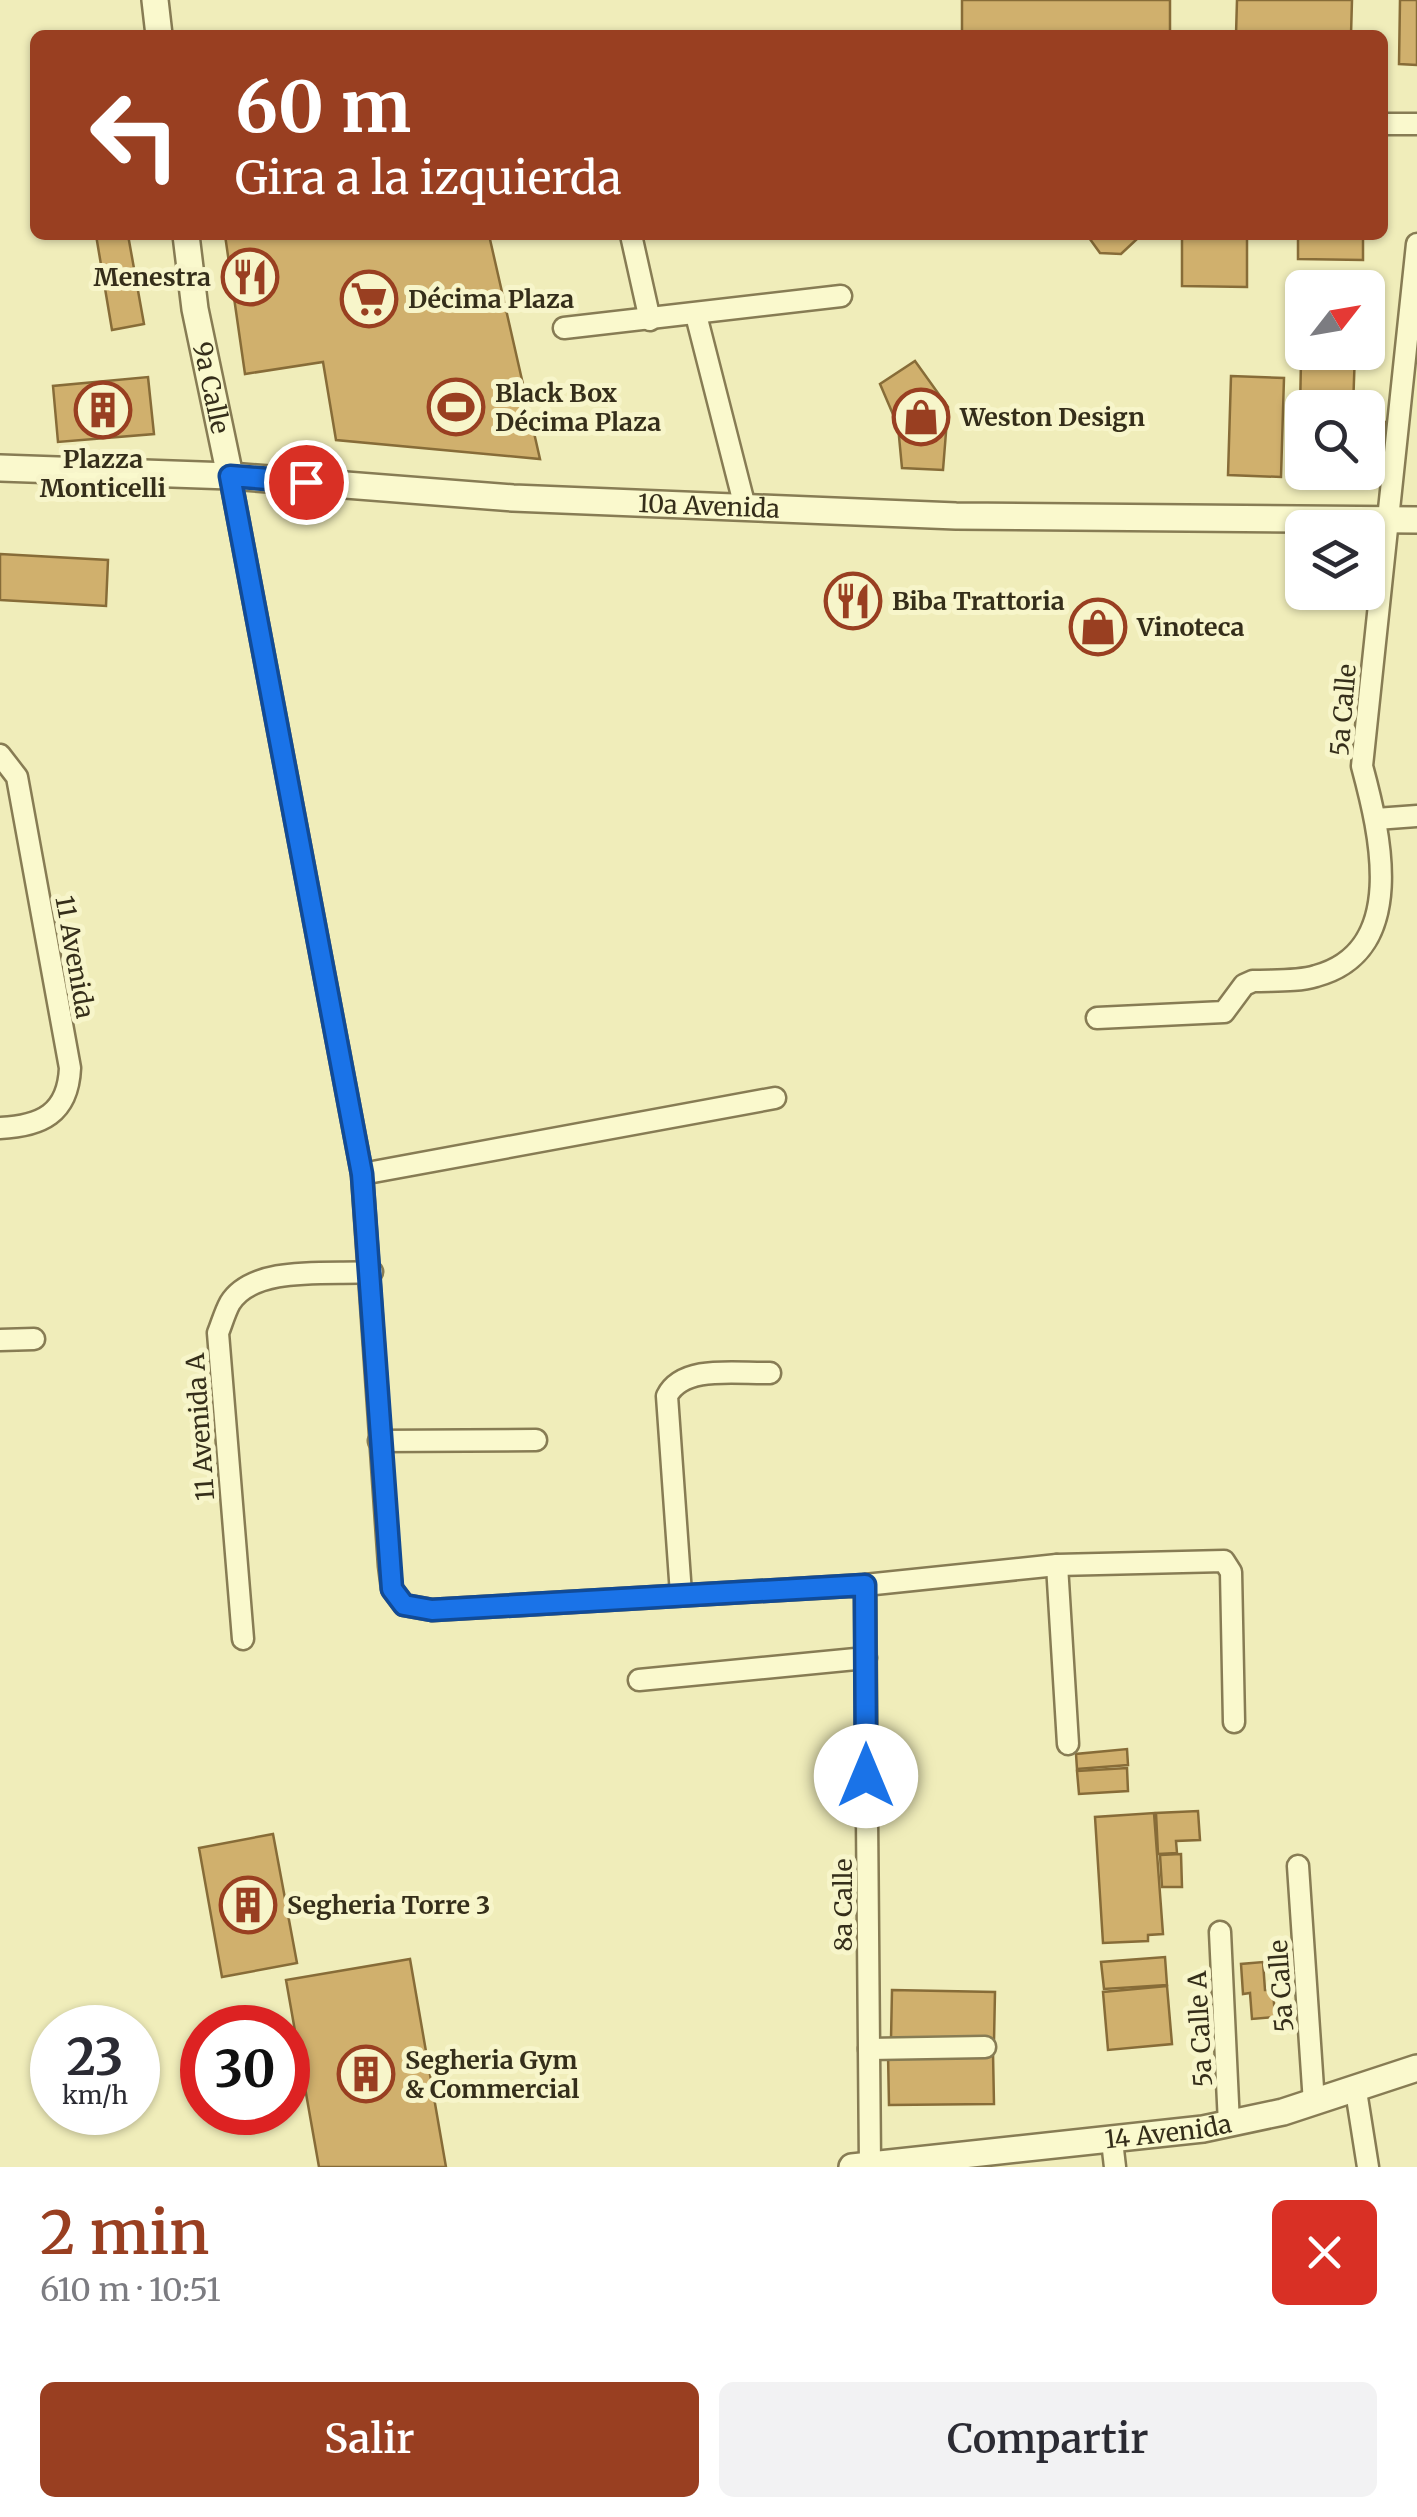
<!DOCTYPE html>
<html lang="es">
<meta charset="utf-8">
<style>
:root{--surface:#fff;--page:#f2f2f3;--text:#2b2b33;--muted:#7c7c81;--accent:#993f21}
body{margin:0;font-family:Merriweather,serif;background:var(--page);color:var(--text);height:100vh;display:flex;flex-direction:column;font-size:38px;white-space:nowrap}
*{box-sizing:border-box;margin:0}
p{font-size:32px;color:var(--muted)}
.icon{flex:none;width:55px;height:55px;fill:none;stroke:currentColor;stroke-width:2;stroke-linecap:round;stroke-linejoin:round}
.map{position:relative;height:2167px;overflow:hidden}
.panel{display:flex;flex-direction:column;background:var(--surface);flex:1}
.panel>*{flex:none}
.guide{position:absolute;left:30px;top:30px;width:1358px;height:210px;border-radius:15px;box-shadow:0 2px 8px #0004;background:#993f21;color:#fff;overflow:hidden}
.needle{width:65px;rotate:59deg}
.tools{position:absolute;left:1285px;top:270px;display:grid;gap:20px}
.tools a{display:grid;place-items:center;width:100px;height:100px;border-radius:15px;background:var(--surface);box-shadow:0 2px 8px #0004;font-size:50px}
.speed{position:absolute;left:30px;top:2005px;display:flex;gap:20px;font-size:50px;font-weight:700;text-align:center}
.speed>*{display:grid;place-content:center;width:130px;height:130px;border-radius:50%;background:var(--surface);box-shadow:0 2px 8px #0004;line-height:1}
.speed small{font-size:25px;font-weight:400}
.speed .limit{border:15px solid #d22;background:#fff;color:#111}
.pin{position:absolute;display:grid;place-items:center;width:85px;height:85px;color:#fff;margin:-42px;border:5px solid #fff;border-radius:50%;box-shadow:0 2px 10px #0007}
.me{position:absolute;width:110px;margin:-55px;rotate:0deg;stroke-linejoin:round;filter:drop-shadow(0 0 8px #0008)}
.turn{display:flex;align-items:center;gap:35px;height:210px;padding:0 40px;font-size:45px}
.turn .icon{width:130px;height:130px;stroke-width:2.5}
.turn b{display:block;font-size:70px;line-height:85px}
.round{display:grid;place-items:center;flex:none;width:105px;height:105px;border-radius:15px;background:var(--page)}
.headline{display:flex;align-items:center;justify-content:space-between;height:170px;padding:0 40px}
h1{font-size:60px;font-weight:600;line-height:75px;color:var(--accent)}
.action{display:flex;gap:20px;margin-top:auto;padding:20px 40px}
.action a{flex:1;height:115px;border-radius:15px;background:var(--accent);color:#fff;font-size:40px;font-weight:600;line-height:115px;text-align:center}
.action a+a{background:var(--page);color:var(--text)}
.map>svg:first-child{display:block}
</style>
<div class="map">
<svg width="1417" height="2167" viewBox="0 0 1417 2167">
<rect width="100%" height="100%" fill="#f0edba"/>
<g fill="#d0b06d" stroke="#876c38" stroke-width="2.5">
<rect x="962" y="0" width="208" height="35"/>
<polygon points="1237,0 1352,0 1351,35 1236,35"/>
<polygon points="1400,0 1417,0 1417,65 1399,64"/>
<polygon points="96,235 128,235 144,324 112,330"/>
<polygon points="225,235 489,235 540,459 336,440 323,362 245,374"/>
<polygon points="1087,235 1162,235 1162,238 1138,238 1121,254 1100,253"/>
<polygon points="1182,235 1247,235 1247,287 1182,286"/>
<polygon points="1298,235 1363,235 1363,260 1298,259"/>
<polygon points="1302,311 1302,352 1355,352 1353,408 1300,410"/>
<polygon points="915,361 948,407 943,470 902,468 898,426 880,384"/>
<polygon points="1231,376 1284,378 1281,477 1228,475"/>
<polygon points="148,377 154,434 58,442 53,386"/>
<polygon points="1288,422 1302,422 1302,472 1368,472 1368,422 1386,422 1386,476 1287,476"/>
<polygon points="0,554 108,560 106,606 0,600"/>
<polygon points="1127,1749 1128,1765 1077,1769 1076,1754"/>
<polygon points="1127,1768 1128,1791 1079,1794 1077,1771"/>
<polygon points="1198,1811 1200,1840 1176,1841 1177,1853 1158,1854 1156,1813"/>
<polygon points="1154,1813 1163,1934 1148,1935 1148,1941 1103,1943 1095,1817"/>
<polygon points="273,1834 297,1963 222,1977 199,1848"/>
<polygon points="1181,1854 1182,1887 1162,1887 1160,1855"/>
<polygon points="1165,1957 1167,1985 1104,1989 1101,1962"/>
<polygon points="410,1959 446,2167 319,2167 286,1980"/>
<polygon points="1263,1962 1265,1990 1273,1990 1275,2017 1252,2019 1250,1993 1243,1994 1241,1964"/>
<polygon points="1167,1986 1172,2044 1108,2050 1103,1992"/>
<polygon points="892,1990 995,1992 994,2041 891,2039"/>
<polygon points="993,2053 994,2104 889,2105 888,2054"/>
</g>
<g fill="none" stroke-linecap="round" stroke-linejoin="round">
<g stroke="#877c54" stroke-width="25">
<g id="minor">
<polyline points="1382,124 1417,124"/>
<polyline points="631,235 650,320"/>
<polyline points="696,315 745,507"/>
<polyline points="564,328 841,296"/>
<polyline points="230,476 362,1174 389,1566 392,1589 404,1605 432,1610 865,1585 1057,1565 1224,1561 1231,1572 1234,1722"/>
<path d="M0,755L17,777L70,1068C68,1114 41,1126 0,1128"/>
<polyline points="1376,819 1417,816"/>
<path d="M1097,1018L1224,1012L1244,985L1253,981C1273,980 1297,982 1316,976C1409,951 1380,833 1362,766L1417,244"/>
<polyline points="362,1174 775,1098"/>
<polyline points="0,1340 34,1339"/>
<polyline points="379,1441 536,1440"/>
<polyline points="1057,1565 1068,1744"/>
<polyline points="865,1585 870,2165"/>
<path d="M681,1594L667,1396C683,1364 738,1374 770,1373"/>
<path d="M243,1639L218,1333C222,1323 225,1312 230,1303C254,1264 332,1275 372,1272"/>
<polyline points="639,1680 866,1658"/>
<polyline points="1298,1866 1314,2103"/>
<polyline points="1220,1932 1229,2124"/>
<polyline points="869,2049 985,2047"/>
<polyline points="1356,2091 1368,2167"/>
<polyline points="1112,2141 1115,2167"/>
</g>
</g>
<g stroke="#877c54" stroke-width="30">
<g id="tertiary">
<polyline points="155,0 159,35"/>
<path id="s1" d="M186,235L195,309L230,476"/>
<path id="s2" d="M0,468L230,476L513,498L956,516L1417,520"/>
<path id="s3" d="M852,2167L1203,2129L1283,2112L1417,2068"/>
</g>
</g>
<use href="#minor" stroke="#faf9cd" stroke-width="20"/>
<use href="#tertiary" stroke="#faf9cd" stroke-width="25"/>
</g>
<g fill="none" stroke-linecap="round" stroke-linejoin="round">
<g stroke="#114b97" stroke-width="25">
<polyline id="route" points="306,482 230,476 362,1174 392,1589 404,1605 432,1610 865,1585 866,1776"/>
</g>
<use href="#route" stroke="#1a73e8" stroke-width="18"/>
</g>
<defs>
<g id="restaurant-ring" transform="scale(2.875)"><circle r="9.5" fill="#f7f5ca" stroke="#993f21" stroke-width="1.5"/><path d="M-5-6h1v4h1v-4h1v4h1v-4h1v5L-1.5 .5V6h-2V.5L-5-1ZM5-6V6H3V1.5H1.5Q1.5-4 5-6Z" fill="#993f21"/></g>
<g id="supermarket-ring" transform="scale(2.875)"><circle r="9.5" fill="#f7f5ca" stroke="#993f21" stroke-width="1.5"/><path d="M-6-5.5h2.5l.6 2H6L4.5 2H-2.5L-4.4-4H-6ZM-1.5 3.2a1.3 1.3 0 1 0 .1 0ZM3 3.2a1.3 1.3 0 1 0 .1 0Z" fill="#993f21"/></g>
<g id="stadium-ring" transform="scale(2.875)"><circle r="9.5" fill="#f7f5ca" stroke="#993f21" stroke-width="1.5"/><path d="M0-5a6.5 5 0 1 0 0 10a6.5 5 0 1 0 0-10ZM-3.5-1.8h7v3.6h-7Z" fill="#993f21"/></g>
<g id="building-ring" transform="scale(2.875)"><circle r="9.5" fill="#f7f5ca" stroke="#993f21" stroke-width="1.5"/><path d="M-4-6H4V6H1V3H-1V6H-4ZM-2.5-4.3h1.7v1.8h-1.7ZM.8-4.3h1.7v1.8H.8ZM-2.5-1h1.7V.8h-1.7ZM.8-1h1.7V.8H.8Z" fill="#993f21"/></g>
<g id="shop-ring" transform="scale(2.875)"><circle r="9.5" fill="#f7f5ca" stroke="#993f21" stroke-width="1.5"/><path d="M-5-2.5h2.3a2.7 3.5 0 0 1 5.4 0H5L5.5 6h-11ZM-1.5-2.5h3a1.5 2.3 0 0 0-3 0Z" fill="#993f21"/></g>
</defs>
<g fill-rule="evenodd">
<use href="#restaurant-ring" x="250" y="277"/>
<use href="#supermarket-ring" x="369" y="299"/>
<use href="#stadium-ring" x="456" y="407"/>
<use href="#building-ring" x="103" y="410"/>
<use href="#shop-ring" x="921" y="417"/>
<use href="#restaurant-ring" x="853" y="601"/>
<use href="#shop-ring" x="1098" y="627"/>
<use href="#building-ring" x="248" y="1905"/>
<use href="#building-ring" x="366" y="2074"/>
</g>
<g text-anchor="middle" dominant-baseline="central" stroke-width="10" stroke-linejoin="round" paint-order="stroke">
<g font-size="25" font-weight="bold" fill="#352e1a" stroke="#f7f5ca" text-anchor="start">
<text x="211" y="277" text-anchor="end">Menestra</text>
<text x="408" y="299">Décima Plaza</text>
<text x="495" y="393">Black Box<tspan x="495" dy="29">Décima Plaza</tspan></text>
<text x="960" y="417">Weston Design</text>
<text x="103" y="459" text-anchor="middle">Plazza<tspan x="103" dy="29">Monticelli</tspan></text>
<text x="892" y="601">Biba Trattoria</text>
<text x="1137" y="627">Vinoteca</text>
<text x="287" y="1905">Segheria Torre 3</text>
<text x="405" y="2060">Segheria Gym<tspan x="405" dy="29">&amp; Commercial</tspan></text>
</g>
<g font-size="25" fill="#352e1a" stroke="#f7f5ca">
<text stroke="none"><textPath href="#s1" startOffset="155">9a Calle</textPath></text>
<text stroke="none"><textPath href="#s2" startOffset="710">10a Avenida</textPath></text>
<text transform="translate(1343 710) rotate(-85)">5a Calle</text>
<text transform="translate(75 957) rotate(80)">11 Avenida</text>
<text transform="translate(200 1427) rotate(-94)">11 Avenida A</text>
<text transform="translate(843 1905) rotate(-90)">8a Calle</text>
<text transform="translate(1281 1986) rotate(-94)">5a Calle</text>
<text transform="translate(1200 2029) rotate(-93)">5a Calle A</text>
<text stroke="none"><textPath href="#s3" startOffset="318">14 Avenida</textPath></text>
</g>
</g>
</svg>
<div class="tools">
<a><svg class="needle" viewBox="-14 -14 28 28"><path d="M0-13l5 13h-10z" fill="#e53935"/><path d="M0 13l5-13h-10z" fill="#7c7c81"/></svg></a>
<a><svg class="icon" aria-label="search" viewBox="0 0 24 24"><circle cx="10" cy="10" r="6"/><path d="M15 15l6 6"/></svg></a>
<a><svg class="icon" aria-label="layers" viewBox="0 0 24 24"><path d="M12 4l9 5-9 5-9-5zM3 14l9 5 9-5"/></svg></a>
</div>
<div class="speed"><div>23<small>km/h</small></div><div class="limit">30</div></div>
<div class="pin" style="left:306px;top:482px;background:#d93025"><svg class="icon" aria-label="arrive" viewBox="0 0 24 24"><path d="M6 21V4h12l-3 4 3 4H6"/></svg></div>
<svg class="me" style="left:866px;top:1776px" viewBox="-20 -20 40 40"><circle r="19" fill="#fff"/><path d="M0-13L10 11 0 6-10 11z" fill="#1a73e8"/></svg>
<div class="guide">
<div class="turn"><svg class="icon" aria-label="left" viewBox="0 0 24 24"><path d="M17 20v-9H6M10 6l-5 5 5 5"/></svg><div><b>60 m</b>Gira a la izquierda</div></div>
</div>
</div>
<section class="panel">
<div class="headline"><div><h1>2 min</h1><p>610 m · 10:51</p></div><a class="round" style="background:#d93025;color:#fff"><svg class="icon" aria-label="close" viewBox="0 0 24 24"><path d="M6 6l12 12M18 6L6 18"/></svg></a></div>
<div class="action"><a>Salir</a><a>Compartir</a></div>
</section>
